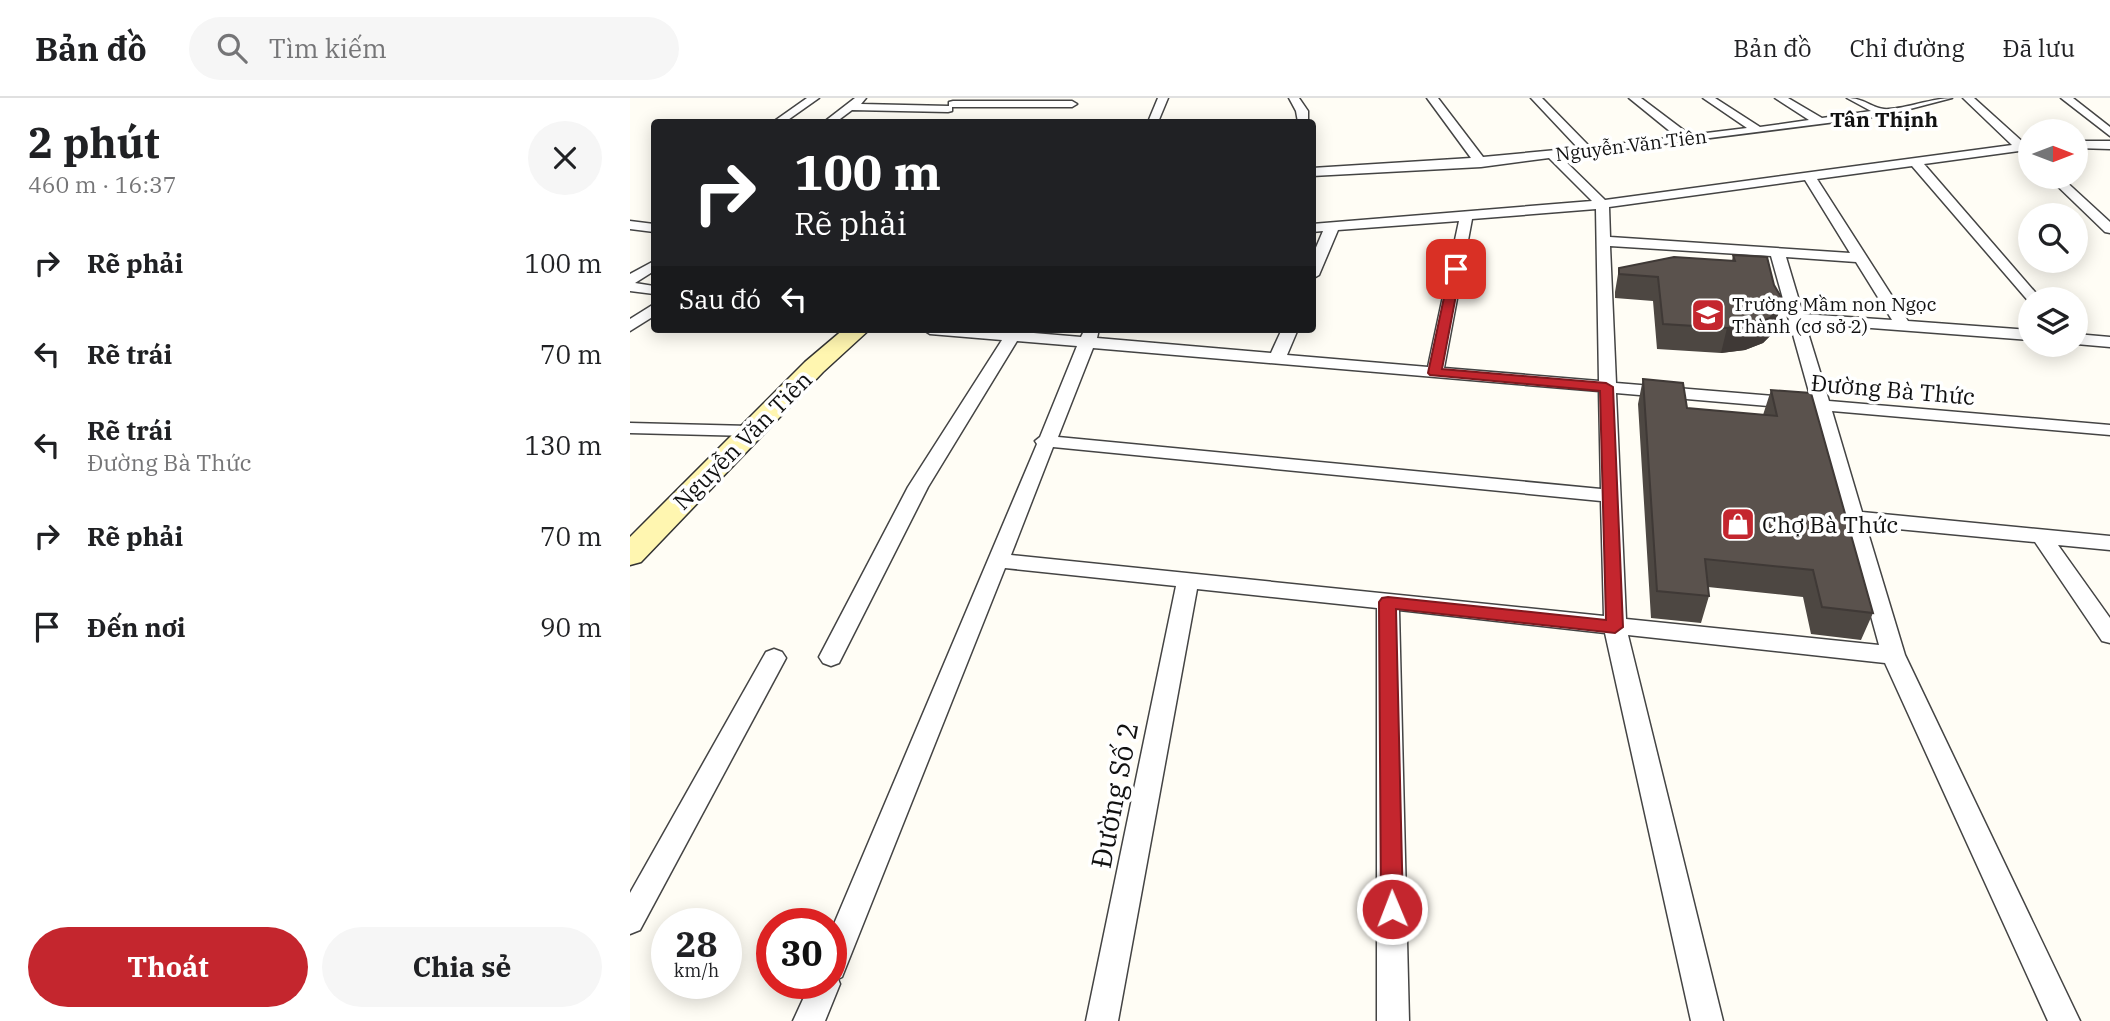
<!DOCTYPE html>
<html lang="vi">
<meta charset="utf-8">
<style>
:root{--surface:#fff;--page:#f6f6f6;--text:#202124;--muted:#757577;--line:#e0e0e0;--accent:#c4262e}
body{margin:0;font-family:"IBM Plex Serif",serif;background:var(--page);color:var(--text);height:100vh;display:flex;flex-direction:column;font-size:26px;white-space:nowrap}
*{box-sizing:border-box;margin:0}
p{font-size:23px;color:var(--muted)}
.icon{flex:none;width:38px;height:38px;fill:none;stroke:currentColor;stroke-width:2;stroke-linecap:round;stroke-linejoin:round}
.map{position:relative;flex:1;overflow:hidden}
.details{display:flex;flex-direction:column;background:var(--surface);width:630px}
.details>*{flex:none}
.hud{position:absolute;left:21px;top:21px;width:665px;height:214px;border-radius:7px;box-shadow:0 4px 18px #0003;background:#202124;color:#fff;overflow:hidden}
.needle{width:46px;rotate:90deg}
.controls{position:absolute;left:1388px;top:21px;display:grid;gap:14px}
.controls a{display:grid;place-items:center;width:70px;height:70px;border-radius:50%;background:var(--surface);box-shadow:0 4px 18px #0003;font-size:35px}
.speed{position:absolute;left:21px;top:810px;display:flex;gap:14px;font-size:35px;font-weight:700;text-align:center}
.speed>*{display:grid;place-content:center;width:91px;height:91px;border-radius:50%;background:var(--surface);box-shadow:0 4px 18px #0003;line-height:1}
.speed small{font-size:18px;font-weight:400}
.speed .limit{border:10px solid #d22;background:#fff;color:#111}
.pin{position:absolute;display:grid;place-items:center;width:60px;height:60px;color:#fff;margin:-30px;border-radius:14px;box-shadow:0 4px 10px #0006}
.me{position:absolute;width:77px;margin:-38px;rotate:359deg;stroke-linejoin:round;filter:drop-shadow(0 0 5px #0008)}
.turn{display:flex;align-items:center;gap:24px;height:147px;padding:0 28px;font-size:32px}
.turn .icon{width:91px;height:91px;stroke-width:2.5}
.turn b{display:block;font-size:49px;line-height:60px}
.then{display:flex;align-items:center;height:66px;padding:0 28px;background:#0003;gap:14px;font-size:26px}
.round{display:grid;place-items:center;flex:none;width:74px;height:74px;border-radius:37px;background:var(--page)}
.headline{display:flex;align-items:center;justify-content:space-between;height:119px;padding:0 28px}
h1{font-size:42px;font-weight:700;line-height:52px}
.button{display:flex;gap:14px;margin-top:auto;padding:14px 28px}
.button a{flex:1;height:80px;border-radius:42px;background:var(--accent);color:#fff;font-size:28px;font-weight:700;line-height:80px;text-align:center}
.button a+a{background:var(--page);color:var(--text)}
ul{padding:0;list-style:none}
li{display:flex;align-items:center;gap:21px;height:91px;padding:0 28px}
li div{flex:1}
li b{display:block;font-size:26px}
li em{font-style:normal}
header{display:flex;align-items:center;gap:42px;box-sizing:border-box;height:98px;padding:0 35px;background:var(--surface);border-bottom:2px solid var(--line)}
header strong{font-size:33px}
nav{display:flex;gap:38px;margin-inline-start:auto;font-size:24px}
.search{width:490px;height:63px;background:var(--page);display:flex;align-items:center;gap:18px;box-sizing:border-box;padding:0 24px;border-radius:38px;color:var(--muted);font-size:26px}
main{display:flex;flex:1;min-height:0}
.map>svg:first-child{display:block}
</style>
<header>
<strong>Bản đồ</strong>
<div class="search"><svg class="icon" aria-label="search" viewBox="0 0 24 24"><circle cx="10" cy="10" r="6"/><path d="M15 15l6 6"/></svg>Tìm kiếm</div>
<nav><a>Bản đồ</a><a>Chỉ đường</a><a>Đã lưu</a></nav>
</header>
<main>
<section class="details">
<div class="headline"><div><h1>2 phút</h1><p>460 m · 16:37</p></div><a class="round"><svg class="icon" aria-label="close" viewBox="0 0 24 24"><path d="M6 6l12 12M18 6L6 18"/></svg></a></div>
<ul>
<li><svg class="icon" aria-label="right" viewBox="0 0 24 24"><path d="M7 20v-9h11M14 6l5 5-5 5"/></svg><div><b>Rẽ phải</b></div><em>100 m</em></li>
<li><svg class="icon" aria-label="left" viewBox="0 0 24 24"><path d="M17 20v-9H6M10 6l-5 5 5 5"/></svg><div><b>Rẽ trái</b></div><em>70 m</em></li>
<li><svg class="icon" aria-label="left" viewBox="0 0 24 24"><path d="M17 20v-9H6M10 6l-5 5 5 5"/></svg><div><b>Rẽ trái</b><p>Đường Bà Thức</p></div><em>130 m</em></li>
<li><svg class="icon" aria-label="right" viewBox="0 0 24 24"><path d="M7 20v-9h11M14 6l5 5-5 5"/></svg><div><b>Rẽ phải</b></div><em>70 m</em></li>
<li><svg class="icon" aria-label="arrive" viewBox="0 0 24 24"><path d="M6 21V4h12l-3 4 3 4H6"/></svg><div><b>Đến nơi</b></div><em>90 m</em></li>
</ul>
<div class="button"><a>Thoát</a><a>Chia sẻ</a></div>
</section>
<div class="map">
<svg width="1480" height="923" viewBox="0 0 1480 923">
<rect width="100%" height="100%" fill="#fffdf5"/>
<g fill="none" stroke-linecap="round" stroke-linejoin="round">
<g stroke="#444" stroke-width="3">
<g id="street">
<polygon points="177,0 189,0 155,24 143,24"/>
<polygon points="225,0 236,0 231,6 319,8 319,4 323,3 442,3 447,6 442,9 322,9 322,13 318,14 222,12 206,24 194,24"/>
<polygon points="528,0 538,0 528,24 518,24"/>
<polygon points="659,0 669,0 678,13 678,24 668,24 666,13"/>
<path d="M797,0H808L853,59L948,50L901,0H912L960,49L1047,39L999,0H1011L1060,37L1117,30L1073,0H1085L1130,29L1179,22L1145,0H1158L1192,20L1241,13L1217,0C1234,0 1240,9 1254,11C1268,13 1302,0 1322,0L1253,18L931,59L975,102L1382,47L1333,0H1344L1394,45L1400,44V56L1396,57L1389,53L1294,66L1411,201H1400V205L1282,68L1187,81L1278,223L1400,232V242L1175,225L1199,303L1480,327V337L1202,313L1232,414L1480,438V452L1428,447L1480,520V545L1472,543L1405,444L1236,428L1275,557L1450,923H1418L1255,565L998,537L1093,923H1061L975,535L769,512L779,923H747V510L567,491L488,923H456L546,488L375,470L216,869L212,879L208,881L210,886L195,923H163L180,886H201V833L407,346L405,343L410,339L447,248L387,243L298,389L209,565L201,568L193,565L189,559L278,389L372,242L300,236L292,231H356L451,239L455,231H469L467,240L641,255L652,231H668L657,257L798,269L829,123L708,132L689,177L682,181V159L693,133L682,134V126L962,103L919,60L851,69L682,78V70L841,60ZM1175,82L1220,155L980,139L979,109ZM966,111L969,283L814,270L842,121ZM980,148L1141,158L1181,301L986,285ZM1156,159L1226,164L1262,222L1173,216ZM463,250L969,293L971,391L428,339ZM986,295L1184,312L1249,547L996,521ZM423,349L971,403L974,518L381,457Z"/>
<polygon points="1431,0 1443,0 1480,29 1480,38"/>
<polygon points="1480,43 1480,51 1446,50 1446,43"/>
<polygon points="1418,79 1431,79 1480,124 1480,135 1475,134"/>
<polygon points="0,123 24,126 24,134 0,131"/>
<polygon points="24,163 24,173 5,185 24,188 24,196 0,193 0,176"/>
<polygon points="24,206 24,218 0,233 0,221"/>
<polygon points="1446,236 1480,239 1480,249 1446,246"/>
<polygon points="0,325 120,328 129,333 120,338 0,335"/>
<polygon points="144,551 152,554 156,560 10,832 0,836 0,795 136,554"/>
</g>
</g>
<g stroke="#333" stroke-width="3">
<polygon id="secondary" points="214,231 240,231 193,274 11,464 0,467 0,439 175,264"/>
</g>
<use href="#street" fill="#fff" fill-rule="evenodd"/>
<use href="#secondary" fill="#fff6b0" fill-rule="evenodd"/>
</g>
<g fill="#4d4742">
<polygon points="1103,157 1143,235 1133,245 1115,252 1091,255 1027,251 1023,203 985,200 985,194 989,170 1102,163"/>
<polygon points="1013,281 1057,310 1133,317 1141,292 1243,515 1231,542 1181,536 1173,499 1078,489 1079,498 1071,525 1021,520 1008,306"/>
</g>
<polygon fill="#3f3936" points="1150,210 1143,235 1133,245 1115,252 1091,255 1097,230"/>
<g fill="#5a524d" stroke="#3f3936" stroke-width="2">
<polygon points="1103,157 1137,159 1144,187 1151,199 1150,210 1140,220 1121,227 1097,230 1033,226 1028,179 989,176 989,170 1044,159 1105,163"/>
<polygon points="1013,281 1053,285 1057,310 1147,318 1141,292 1181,295 1243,515 1192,509 1183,472 1075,461 1079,498 1027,493"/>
</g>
<polygon fill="#c4262e" stroke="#7f191e" stroke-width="2" points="826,168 831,171 812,271 976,285 983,289 993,529 985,535 766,511 773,811 769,818 762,821 754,818 751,811 749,504 752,500 758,499 976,522 970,293 800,277 798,275 820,171"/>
<defs>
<g id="school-square" transform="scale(1.75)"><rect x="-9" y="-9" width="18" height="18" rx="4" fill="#c4262e" stroke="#fff"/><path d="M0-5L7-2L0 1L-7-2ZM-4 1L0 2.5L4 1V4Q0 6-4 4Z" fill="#fff"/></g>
<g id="shop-square" transform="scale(1.75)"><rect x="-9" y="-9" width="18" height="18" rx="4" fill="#c4262e" stroke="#fff"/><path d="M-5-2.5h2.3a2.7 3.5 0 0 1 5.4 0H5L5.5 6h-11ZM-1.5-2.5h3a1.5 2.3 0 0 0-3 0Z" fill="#fff"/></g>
</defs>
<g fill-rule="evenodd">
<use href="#school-square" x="1078" y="217"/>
<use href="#shop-square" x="1108" y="426"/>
</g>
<g text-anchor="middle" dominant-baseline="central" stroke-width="7" stroke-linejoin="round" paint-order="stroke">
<g font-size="19" fill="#111" stroke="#fff">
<text transform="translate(1001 47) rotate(-7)">Nguyễn Văn Tiên</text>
</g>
<g font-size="19" fill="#111" stroke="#fff" text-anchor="start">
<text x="1102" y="206">Trường Mầm non Ngọc<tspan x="1102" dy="22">Thành (cơ sở 2)</tspan></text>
</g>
<g font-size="21" font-weight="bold" fill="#111" stroke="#fff">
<text x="1254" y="21">Tân Thịnh</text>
</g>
<g font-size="23" fill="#111" stroke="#fff">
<text transform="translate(1263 291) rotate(5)">Đường Bà Thức</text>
<text transform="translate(112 342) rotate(-45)">Nguyễn Văn Tiên</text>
</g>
<g font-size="23" fill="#111" stroke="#fff" text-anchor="start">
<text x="1132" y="426">Chợ Bà Thức</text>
</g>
<g font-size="28" fill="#111" stroke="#fff">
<text transform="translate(484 697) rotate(-79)">Đường Số 2</text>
</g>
</g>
</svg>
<div class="controls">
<a><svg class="needle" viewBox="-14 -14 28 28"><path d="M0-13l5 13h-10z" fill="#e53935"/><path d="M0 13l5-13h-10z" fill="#757577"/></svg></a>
<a><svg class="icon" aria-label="search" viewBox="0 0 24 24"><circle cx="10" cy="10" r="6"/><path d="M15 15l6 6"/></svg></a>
<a><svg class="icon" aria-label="layers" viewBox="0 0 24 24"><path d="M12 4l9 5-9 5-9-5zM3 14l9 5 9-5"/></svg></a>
</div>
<div class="speed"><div>28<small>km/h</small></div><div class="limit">30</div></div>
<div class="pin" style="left:826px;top:171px;background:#d93025"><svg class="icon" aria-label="arrive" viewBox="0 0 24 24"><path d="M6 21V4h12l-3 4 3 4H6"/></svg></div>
<svg class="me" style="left:762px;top:811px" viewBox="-20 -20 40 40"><circle r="17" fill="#c4262e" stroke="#fff" stroke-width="3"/><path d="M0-11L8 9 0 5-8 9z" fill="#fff"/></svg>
<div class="hud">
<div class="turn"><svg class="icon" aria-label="right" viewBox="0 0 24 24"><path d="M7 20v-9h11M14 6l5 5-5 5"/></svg><div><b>100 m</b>Rẽ phải</div></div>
<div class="then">Sau đó<svg class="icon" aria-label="left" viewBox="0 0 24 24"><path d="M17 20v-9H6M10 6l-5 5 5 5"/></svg></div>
</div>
</div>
</main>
